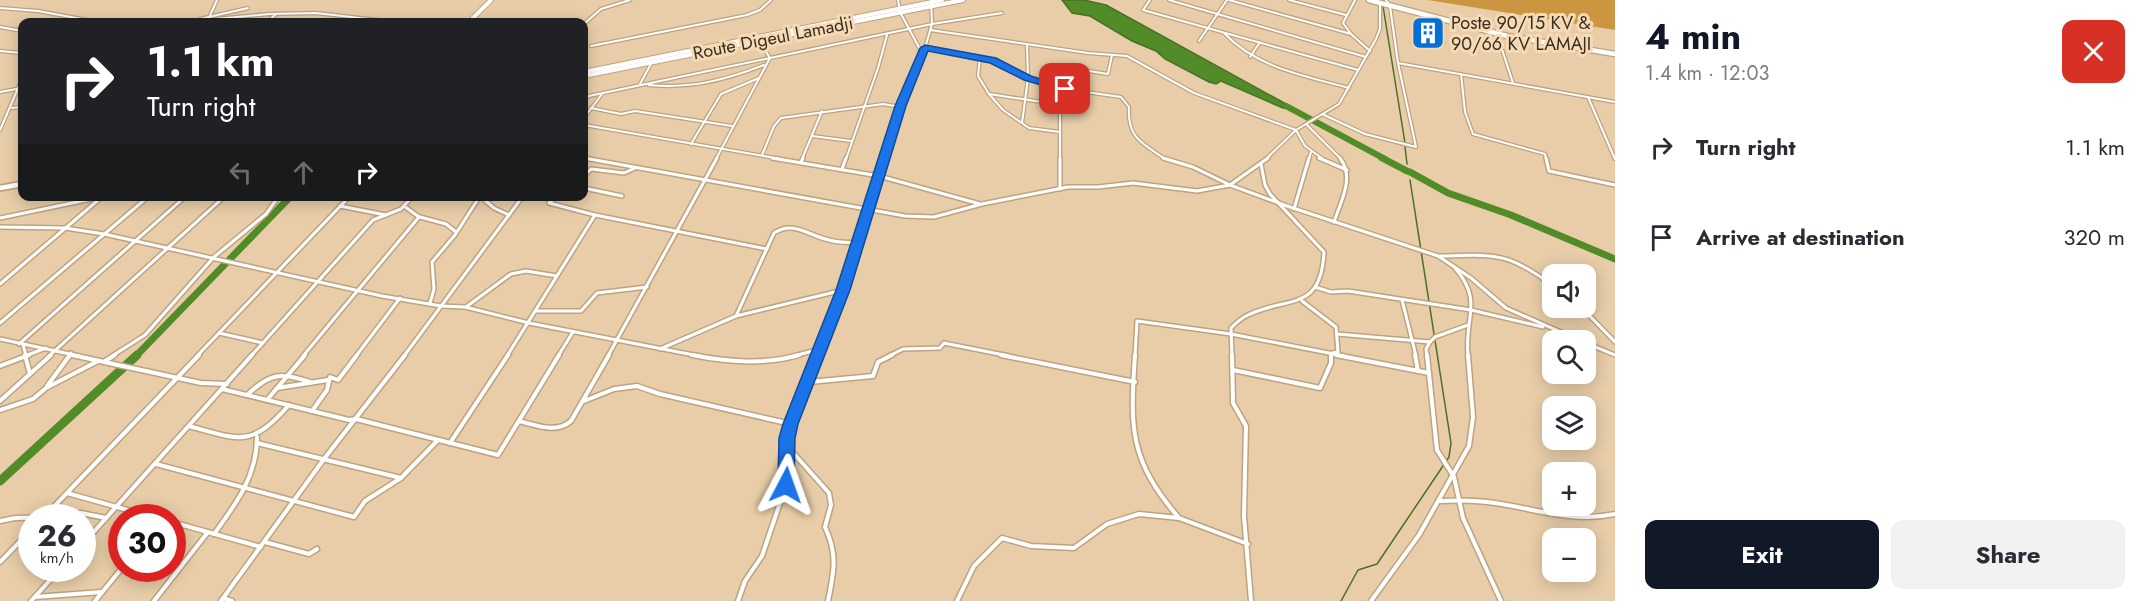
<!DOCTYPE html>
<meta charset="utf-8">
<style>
:root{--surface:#fff;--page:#f2f2f3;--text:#2b2b33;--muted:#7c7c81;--accent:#111827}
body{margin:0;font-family:Jost,sans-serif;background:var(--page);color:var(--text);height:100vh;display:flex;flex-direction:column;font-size:22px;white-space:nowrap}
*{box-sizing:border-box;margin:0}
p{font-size:20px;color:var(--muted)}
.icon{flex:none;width:33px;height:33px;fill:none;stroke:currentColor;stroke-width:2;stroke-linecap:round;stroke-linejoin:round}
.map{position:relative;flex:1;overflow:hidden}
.side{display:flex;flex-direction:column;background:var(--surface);width:540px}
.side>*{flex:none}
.banner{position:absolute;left:18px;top:18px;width:570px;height:183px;border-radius:12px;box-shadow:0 3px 15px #0003;background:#202124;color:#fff;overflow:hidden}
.fabs{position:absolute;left:1542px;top:264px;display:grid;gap:12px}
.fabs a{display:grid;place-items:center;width:54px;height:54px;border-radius:12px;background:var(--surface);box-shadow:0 3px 15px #0003;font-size:30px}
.speed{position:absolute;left:18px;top:504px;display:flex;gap:12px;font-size:30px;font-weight:700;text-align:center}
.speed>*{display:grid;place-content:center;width:78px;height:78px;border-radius:50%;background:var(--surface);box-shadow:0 3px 15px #0003;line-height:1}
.speed small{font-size:15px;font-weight:400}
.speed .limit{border:9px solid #d22;background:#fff;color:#111}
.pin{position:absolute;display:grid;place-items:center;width:51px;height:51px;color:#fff;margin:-26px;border-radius:12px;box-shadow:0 3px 9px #0006}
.me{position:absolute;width:66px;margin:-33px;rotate:4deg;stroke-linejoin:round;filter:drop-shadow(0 0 4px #0008)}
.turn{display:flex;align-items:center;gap:21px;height:126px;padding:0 30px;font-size:27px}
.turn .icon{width:78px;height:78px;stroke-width:2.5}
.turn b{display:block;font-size:42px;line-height:51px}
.lanes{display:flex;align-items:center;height:57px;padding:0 30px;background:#0003;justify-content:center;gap:30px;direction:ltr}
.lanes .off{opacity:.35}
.round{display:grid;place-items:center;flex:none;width:63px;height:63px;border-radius:12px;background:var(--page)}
.overview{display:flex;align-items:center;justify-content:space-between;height:102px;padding:0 30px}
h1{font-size:36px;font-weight:700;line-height:45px;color:var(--accent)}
.action{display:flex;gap:12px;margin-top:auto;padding:12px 30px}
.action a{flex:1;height:69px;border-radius:12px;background:var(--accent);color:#fff;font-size:24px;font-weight:700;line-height:69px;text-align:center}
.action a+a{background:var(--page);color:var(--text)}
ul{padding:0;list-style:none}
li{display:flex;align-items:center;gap:18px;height:90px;padding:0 30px}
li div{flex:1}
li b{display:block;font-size:22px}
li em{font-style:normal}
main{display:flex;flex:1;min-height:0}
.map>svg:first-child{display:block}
</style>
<main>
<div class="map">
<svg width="1615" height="601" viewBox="0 0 1615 601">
<rect width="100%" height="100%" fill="#e8cda8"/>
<polygon fill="#cc9540" points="1428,0 1615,0 1615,30"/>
<polygon fill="#518c28" stroke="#4a7025" stroke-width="1.5" points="1062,0 1084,0 1106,5 1297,110 1283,108 1221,81 1216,84 1209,82 1165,59 1156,51 1132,41 1090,16 1072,13"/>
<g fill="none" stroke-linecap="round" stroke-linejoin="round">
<g stroke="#4a7025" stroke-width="1.5">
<polyline points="1383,6 1405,143"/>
<polyline points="1405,147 1407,164"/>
<polyline points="1341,601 1358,570 1377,564 1449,457 1451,443 1410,180"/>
</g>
<polyline stroke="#518c28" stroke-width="6" points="1286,106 1385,159"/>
<g stroke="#518c28" stroke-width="7">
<polyline points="1382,158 1407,171"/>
<polyline points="1410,172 1448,193 1511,215 1615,259"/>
<polyline points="136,356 291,196"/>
</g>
<polyline stroke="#518c28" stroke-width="9" points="0,481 137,355"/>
<g stroke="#bda37f" stroke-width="4.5">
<g id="street-far2">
<polyline points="898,0 900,12 922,53"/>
<polyline points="1150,0 1143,10 1358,70"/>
<polyline points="1169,0 1366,57"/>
<polyline points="1229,0 1351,34"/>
<polyline points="1289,0 1346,15"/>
<polyline points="1355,0 1343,23 1351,34 1370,51"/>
<polyline points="0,8 38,11 98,22"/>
<polyline points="200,19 248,8"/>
<polyline points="182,22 269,14 316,13 395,22"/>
<polyline points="207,22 217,0"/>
<polyline points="267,22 275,15"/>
<polyline points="584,24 601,9 630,0"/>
<polyline points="0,27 22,31"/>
<polyline points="930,30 1088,53 1127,56 1194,93 1296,130 1305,146 1323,159"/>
<path d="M1224,33C1257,68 1305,76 1349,88"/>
<polyline points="1497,34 1513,83"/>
<polyline points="1199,41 1227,0"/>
<polyline points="591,46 747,15 760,10 771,0"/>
<path d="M925,48L992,60L1028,78L1065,89L1121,97L1129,107C1127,138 1142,143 1165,159"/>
<polyline points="0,51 22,53"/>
<polyline points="1250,57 1260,42"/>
<polyline points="980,58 978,76 989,94 1003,110 1029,128 1060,132"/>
<polyline points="1398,63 1615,102"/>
<polyline points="1461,74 1465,112 1473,134 1545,154 1546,159"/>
<polyline points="640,84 652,62"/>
<polyline points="1047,84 1053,100 1060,107 1060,159"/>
<path d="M649,85C690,89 726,80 764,65"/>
<polyline points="1065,89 1070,68 1108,74 1112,55"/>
<polyline points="0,92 22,88"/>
<polyline points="989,94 1055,104"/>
<polyline points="584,97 932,24 1002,13"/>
<polyline points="1588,97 1615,159"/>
<polyline points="12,108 22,107"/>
<polyline points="591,108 621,114 635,111 732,126"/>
<polyline points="1322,114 1365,134 1416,147 1398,63 1390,6 1386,0"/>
<polyline points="584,118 602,94"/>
<polyline points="1022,123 1028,78 1027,44"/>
<polyline points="1306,124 1341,159"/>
<polyline points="584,125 781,159"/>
<polyline points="0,130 22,79"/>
<polyline points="812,136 851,141"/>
<polyline points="691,144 721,94 759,78"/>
<polyline points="762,155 774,126 781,118 883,104 901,107"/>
<polyline points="584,158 590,159"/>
<polyline points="716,159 770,58 759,41"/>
<polyline points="802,159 822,111"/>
<polyline points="846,159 878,68 887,35"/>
<polyline points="885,159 901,107 925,48 932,24 931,0"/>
<polyline points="1266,159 1296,130 1339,104 1376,39 1380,29 1380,3"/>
<polyline points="1309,159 1311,152"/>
</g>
</g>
<g stroke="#bda37f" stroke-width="6">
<g id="street-far1">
<polyline points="584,158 905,216 934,217 982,204 1068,187 1098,187 1133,183 1197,191 1230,185 1268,158"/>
<polyline points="772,158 879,176 980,204"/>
<polyline points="1060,158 1060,189"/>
<polyline points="1163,158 1193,167 1230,185 1287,206 1438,256 1471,278 1506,308 1579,340"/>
<polyline points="1319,158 1347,170"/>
<polyline points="1546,158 1549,171 1615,185"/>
<polyline points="801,162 803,158"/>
<polyline points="842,169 846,158"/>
<polyline points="584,176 591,169 624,173 635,168"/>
<polyline points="584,188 622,196"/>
<polyline points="480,196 494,208 509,215"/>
<polyline points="340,206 386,215"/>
<polyline points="1294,209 1309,158"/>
<polyline points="595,215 767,249"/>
<polyline points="420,217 446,224 456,232"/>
<polyline points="0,218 101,197"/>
<path d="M1334,222C1341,201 1355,177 1340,158"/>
<polyline points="0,227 65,228 104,234 382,296 441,306 465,307 529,323 699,356"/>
<path d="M1440,256C1494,255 1506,251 1552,285"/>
<path d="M1455,268C1484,302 1464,316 1468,356"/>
<polyline points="0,284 103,196"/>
<polyline points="1315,287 1331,292 1348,291 1471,310 1543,327"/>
<polyline points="1402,300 1416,356"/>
<polyline points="1302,301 1336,327 1338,352 1332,353"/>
<polyline points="430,303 434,289 432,262 455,235 480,196"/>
<polyline points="466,307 511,274 526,271 557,276"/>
<polyline points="1582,308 1615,342"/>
<polyline points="537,311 581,311 597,293 647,287"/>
<path d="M736,316L774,233C794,220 809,236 829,240C838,243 848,242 858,243"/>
<polyline points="0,323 149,196"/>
<polyline points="219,333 263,343"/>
<polyline points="1337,334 1430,342 1435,337 1468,325"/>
<polyline points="0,339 79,356"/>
<polyline points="1586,343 1615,355"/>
<polyline points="19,344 186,196"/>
<polyline points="23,344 26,356"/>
<polyline points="660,349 736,316 843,290"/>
<polyline points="25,356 46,348"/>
<polyline points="49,356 225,196"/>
<polyline points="69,356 71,353"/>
<polyline points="112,356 145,335 214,257 266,214 279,196"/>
<polyline points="197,356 350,196"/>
<polyline points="251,356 373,220 401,209 413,196"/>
<polyline points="303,356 419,217 404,206"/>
<polyline points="356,356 400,298"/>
<polyline points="404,356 523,196"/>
<polyline points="507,356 595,215 549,203 557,196"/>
<polyline points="558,356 573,332"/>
<polyline points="608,356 717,158"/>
<polyline points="794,356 820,349"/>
<polyline points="817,356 843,290 885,158"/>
<polyline points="889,356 903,349 940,348 944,343 1009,356"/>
<polyline points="1135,356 1137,321 1231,334 1344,356"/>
<path d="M1232,356L1231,328C1235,324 1240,319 1246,316C1286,295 1321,314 1324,252L1270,194L1265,185L1261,164"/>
<polyline points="1427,356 1426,349 1430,342"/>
</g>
</g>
<g stroke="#bda37f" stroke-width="7">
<g id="street">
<polyline points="25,355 30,374"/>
<polyline points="72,355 201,383 227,384"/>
<path d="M692,355C728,362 764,365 799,355"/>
<polyline points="1001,355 1135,382"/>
<path d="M1135,355C1130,428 1129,460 1179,518"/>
<polyline points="1232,355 1233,403 1246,426 1244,516 1251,601"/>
<polyline points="1336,355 1429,373"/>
<polyline points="1415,355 1418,371"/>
<polyline points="1427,355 1437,450 1454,477 1463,518 1501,601"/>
<polyline points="105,361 115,355"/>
<polyline points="0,366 29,355"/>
<polyline points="1233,370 1320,388 1331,363 1331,355"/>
<polyline points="809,382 873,376 878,362 892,355"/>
<polyline points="47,386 70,355"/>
<polyline points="277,388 328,380"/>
<polyline points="222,389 349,420 356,419 498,455 559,355"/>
<path d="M247,395C270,373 281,372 310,382"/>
<polyline points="267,400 305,355"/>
<polyline points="0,401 51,355"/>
<polyline points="584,401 614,389 637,386 660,394 791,424"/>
<polyline points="0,410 33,399 46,388 98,361"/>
<polyline points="312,411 327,390 330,377 338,380 357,355"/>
<path d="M519,421C536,425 556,434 571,421L609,355"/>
<path d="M189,426C240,440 251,448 289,405"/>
<polyline points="257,443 401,478 438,440"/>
<polyline points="450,443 508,355"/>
<path d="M788,447L829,493L831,505L825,527C838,555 834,571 828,601"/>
<polyline points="156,464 354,517 365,501 401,478"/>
<polyline points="67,493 156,518"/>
<path d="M1439,501C1458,500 1477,500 1495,503C1536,509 1573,523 1615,514"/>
<polyline points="43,518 199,355"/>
<polyline points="0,521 15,518 66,517 81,513 106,518"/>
<polyline points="172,522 261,547"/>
<path d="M214,534C236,504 257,476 257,437"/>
<polyline points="265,542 309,554 317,549"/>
<polyline points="82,545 252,355"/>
<polyline points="0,562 32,529"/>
<polyline points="35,597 102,592"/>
<polyline points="223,598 232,601"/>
<polyline points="31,601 61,568"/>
<polyline points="95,601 122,568"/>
<polyline points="154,601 208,532"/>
<polyline points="221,601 324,459 405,355"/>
<polyline points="738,601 745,581 762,556 786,485 787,438 818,355"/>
<polyline points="957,601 974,566 1002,538 1031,546 1074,548 1107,524 1139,514 1179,518 1248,544"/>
<polyline points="1371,601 1419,535 1469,446 1473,417 1468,355"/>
</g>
</g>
<g stroke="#bda37f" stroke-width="6">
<g id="secondary-far1">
<polyline points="469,22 491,0"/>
<polyline points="584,72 942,0"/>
<polyline points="584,76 963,0"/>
</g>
</g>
<g stroke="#bda37f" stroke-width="8">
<polyline id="secondary" points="0,188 22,184"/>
</g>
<g stroke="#bda37f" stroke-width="7">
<polyline id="highway" points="1369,0 1507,36 1615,54"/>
</g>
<use href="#street-far2" stroke="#fff" stroke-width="2"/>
<use href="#street-far1" stroke="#fff" stroke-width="3"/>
<use href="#street" stroke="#fff" stroke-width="4"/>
<use href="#secondary-far1" stroke="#fff" stroke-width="4"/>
<use href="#secondary" stroke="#fff" stroke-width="4.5"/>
<use href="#highway" stroke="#fff" stroke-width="4.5"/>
</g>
<polygon fill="#1a73e8" stroke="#114b97" stroke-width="1.5" points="925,45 996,58 1031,76 1070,89 1065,92 1024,80 990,63 928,51 906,106 850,290 798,424 795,438 794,485 791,490 786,492 780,490 778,485 779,438 783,424 836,290 895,106 920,48"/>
<defs>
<g id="building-square" transform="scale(1.725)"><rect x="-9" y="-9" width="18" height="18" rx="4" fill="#046fd7" stroke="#f6dab5"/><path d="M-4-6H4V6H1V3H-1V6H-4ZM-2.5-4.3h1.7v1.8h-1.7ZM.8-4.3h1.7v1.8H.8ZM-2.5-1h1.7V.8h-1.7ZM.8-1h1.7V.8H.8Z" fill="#fff"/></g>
</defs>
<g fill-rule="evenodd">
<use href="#building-square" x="1428" y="33"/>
</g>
<g text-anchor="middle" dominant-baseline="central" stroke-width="6" stroke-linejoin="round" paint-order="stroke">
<g font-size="18" fill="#382e1f" stroke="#f6dab5" text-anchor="start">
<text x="1451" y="23">Poste 90/15 KV &amp;<tspan x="1451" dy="21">90/66 KV LAMAJI</tspan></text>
</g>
<g font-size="18" fill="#382e1f" stroke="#f6dab5">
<text transform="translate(773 38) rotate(-11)">Route Digeul Lamadji</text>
</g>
</g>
</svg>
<div class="fabs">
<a><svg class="icon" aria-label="sound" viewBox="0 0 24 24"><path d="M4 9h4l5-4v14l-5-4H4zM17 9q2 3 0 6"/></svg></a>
<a><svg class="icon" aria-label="search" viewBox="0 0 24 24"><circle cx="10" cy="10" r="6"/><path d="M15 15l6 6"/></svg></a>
<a><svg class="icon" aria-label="layers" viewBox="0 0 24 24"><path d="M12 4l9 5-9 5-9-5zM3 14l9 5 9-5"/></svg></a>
<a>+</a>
<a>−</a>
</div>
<div class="speed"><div>26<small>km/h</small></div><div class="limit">30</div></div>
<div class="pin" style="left:1065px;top:89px;background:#d93025"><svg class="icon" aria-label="arrive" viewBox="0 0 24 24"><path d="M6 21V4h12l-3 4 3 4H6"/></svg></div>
<svg class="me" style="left:786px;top:485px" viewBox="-20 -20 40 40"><path d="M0-17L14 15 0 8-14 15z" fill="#1a73e8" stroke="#fff" stroke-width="4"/></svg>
<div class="banner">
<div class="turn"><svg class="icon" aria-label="right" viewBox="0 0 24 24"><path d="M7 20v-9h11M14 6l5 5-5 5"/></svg><div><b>1.1 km</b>Turn right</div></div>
<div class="lanes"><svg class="icon off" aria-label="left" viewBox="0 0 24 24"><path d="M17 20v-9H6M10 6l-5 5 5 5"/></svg><svg class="icon off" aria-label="ahead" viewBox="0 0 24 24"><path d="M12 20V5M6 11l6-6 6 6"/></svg><svg class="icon" aria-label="right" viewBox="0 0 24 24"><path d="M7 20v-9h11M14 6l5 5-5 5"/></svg></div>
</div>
</div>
<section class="side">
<div class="overview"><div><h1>4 min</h1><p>1.4 km · 12:03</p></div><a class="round" style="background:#d93025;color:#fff"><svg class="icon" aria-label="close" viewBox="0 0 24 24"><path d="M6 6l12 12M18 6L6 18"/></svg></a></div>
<ul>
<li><svg class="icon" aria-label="right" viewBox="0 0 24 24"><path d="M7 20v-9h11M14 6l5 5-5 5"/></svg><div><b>Turn right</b></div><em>1.1 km</em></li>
<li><svg class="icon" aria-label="arrive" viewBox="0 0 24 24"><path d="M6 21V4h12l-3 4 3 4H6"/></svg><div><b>Arrive at destination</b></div><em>320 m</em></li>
</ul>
<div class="action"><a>Exit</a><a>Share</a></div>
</section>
</main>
